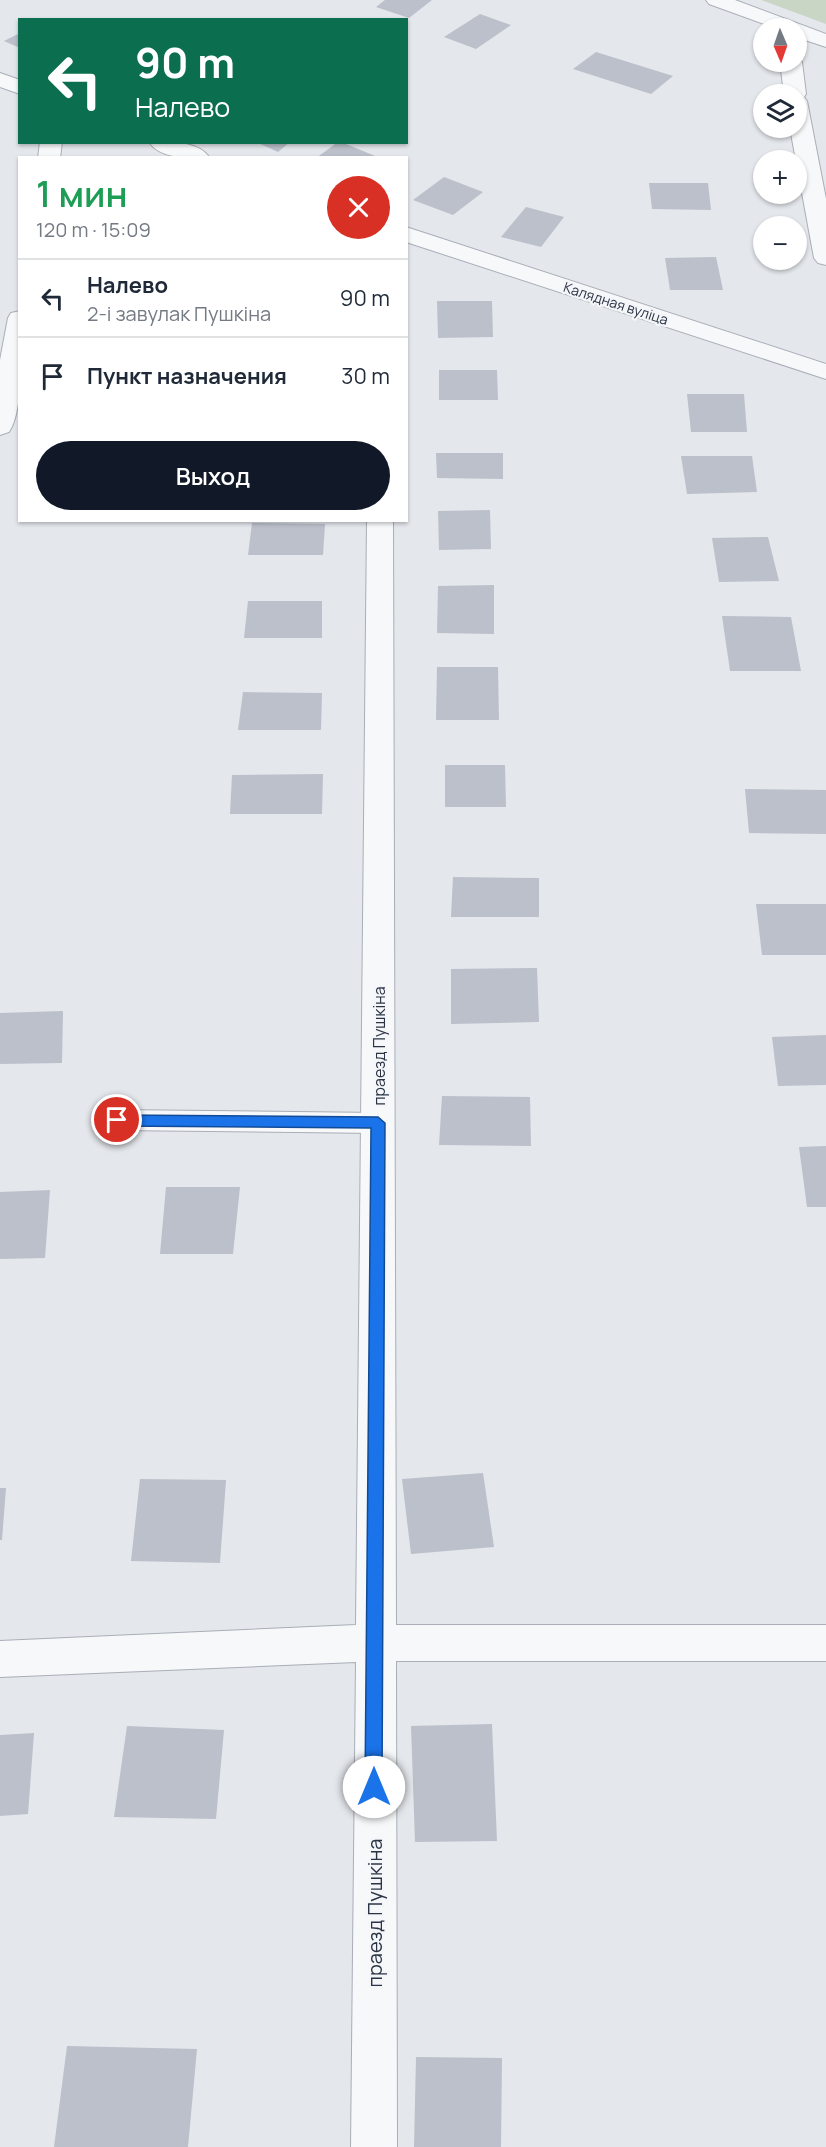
<!DOCTYPE html>
<html lang="ru">
<meta charset="utf-8">
<style>
:root{--surface:#fff;--page:#f2f2f3;--text:#1f2937;--muted:#747a83;--line:#e0e1e3;--accent:#111827}
body{margin:0;font-family:Manrope,sans-serif;background:var(--page);color:var(--text);height:100vh;display:flex;flex-direction:column;font-size:22px;white-space:nowrap}
*{box-sizing:border-box;margin:0}
p{font-size:20px;color:var(--muted)}
.icon{flex:none;width:33px;height:33px;fill:none;stroke:currentColor;stroke-width:2;stroke-linecap:round;stroke-linejoin:round}
.map{position:relative;flex:1;overflow:hidden}
.side{position:absolute;left:18px;top:156px;width:390px;height:366px;display:flex;flex-direction:column;background:var(--surface);border-radius:0px;box-shadow:0 2px 4px #0004}
.side>*{flex:none}
.banner{position:absolute;left:18px;top:18px;width:390px;height:126px;border-radius:0px;box-shadow:0 2px 4px #0004;background:#0b6e4f;color:#fff;overflow:hidden}
.needle{width:39px;rotate:178deg}
.fabs{position:absolute;left:753px;top:18px;display:grid;gap:12px}
.fabs a{display:grid;place-items:center;width:54px;height:54px;border-radius:50%;background:var(--surface);box-shadow:0 2px 4px #0004;font-size:30px}
.pin{position:absolute;display:grid;place-items:center;width:51px;height:51px;color:#fff;margin:-26px;border:3px solid #fff;border-radius:50%;box-shadow:0 2px 6px #0007}
.me{position:absolute;width:66px;margin:-33px;rotate:0deg;stroke-linejoin:round;filter:drop-shadow(0 0 4px #0008)}
.turn{display:flex;align-items:center;gap:21px;height:126px;padding:0 18px;font-size:27px}
.turn .icon{width:78px;height:78px;stroke-width:2.5}
.turn b{display:block;font-size:42px;line-height:51px}
.round{display:grid;place-items:center;flex:none;width:63px;height:63px;border-radius:32px;background:var(--page)}
.head{display:flex;align-items:center;justify-content:space-between;height:102px;padding:0 18px}
h1{font-size:36px;font-weight:600;line-height:45px;color:#1e9e55}
.button{display:flex;gap:12px;margin-top:auto;padding:12px 18px}
.button a{flex:1;height:69px;border-radius:36px;background:var(--accent);color:#fff;font-size:24px;font-weight:600;line-height:69px;text-align:center}
ul{padding:0;list-style:none}
li{display:flex;align-items:center;gap:18px;height:78px;padding:0 18px;border-top:2px solid var(--line)}
li div{flex:1}
li b{display:block;font-size:22px}
li em{font-style:normal}
.map>svg:first-child{display:block}
</style>
<div class="map">
<svg width="826" height="2147" viewBox="0 0 826 2147">
<rect width="100%" height="100%" fill="#e4e7ec"/>
<polygon fill="#c9d6c5" points="761,0 826,0 826,24"/>
<g fill="#bbc0ca">
<polygon points="385,0 432,0 409,18 376,7"/>
<polygon points="480,14 511,25 476,49 444,37"/>
<polygon points="20,33 20,48 4,41"/>
<polygon points="596,52 673,76 651,94 573,69"/>
<polygon points="256,142 290,142 278,152"/>
<polygon points="338,142 341,142 380,158 316,158"/>
<polygon points="444,177 483,192 453,215 413,200"/>
<polygon points="649,183 708,183 711,210 652,209"/>
<polygon points="526,207 564,217 541,247 501,237"/>
<polygon points="716,257 723,290 670,290 665,258"/>
<polygon points="437,301 492,301 493,337 438,338"/>
<polygon points="439,370 497,370 498,400 439,400"/>
<polygon points="687,394 744,394 747,432 691,432"/>
<polygon points="436,453 503,453 503,479 437,478"/>
<polygon points="681,456 752,456 757,492 687,494"/>
<polygon points="490,510 491,549 439,550 438,511"/>
<polygon points="252,523 325,524 323,555 248,555"/>
<polygon points="768,537 779,581 719,582 712,538"/>
<polygon points="494,585 494,634 437,633 438,586"/>
<polygon points="248,601 322,601 322,638 244,638"/>
<polygon points="722,616 791,617 801,671 730,671"/>
<polygon points="437,667 498,667 499,720 436,720"/>
<polygon points="243,692 322,693 321,730 238,730"/>
<polygon points="445,765 505,765 506,807 445,807"/>
<polygon points="323,774 322,814 230,814 232,775"/>
<polygon points="745,789 826,790 826,834 749,833"/>
<polygon points="453,877 539,878 539,917 451,917"/>
<polygon points="756,904 826,904 826,955 762,955"/>
<polygon points="537,968 539,1022 451,1024 451,969"/>
<polygon points="63,1011 62,1063 0,1064 0,1013"/>
<polygon points="826,1035 826,1085 778,1086 772,1037"/>
<polygon points="442,1096 530,1097 531,1146 439,1145"/>
<polygon points="826,1146 826,1207 807,1207 799,1147"/>
<polygon points="166,1187 240,1187 233,1254 160,1254"/>
<polygon points="50,1190 45,1258 0,1259 0,1192"/>
<polygon points="483,1473 494,1547 411,1554 402,1479"/>
<polygon points="140,1479 226,1480 220,1563 131,1561"/>
<polygon points="0,1488 6,1488 2,1540 0,1540"/>
<polygon points="492,1724 497,1841 415,1842 411,1726"/>
<polygon points="127,1726 224,1730 216,1819 114,1817"/>
<polygon points="34,1733 28,1814 0,1816 0,1735"/>
<polygon points="67,2046 197,2049 188,2147 54,2147"/>
<polygon points="416,2057 502,2058 501,2147 414,2147"/>
</g>
<g fill="none" stroke-linecap="round" stroke-linejoin="round">
<g stroke="#a9aeb7" stroke-width="2">
<polygon id="service" points="117,1110 378,1113 387,1116 391,1123 387,1130 378,1133 117,1130 108,1127 104,1120 108,1113"/>
</g>
<g stroke="#a9aeb7" stroke-width="2">
<g id="minor">
<polygon points="706,0 735,0 826,34 826,47 796,37 796,28 775,28 709,4"/>
<polygon points="796,57 802,62 806,94 804,97 807,101 826,199 826,265 818,263 814,258 790,128 796,128 796,94 784,94 780,62 796,62"/>
<polygon points="0,73 20,80 20,94 0,87"/>
<polygon points="40,142 62,142 60,158 38,158"/>
<path d="M149,142C168,142 198,140 210,158C191,158 161,160 149,142Z"/>
<polygon points="406,227 826,364 826,379 406,242"/>
<path d="M20,311C20,340 25,409 9,432L0,435V360L8,318L11,313Z"/>
<polygon points="367,520 393,520 396,1625 826,1625 826,1661 396,1661 397,2147 351,2147 356,1662 0,1677 0,1641 356,1625"/>
</g>
</g>
<use href="#service" fill="#f7f8fa" fill-rule="evenodd"/>
<use href="#minor" fill="#f7f8fa" fill-rule="evenodd"/>
</g>
<polygon fill="#1a73e8" stroke="#114b97" stroke-width="1.5" points="117,1115 378,1117 385,1123 382,1787 380,1793 374,1795 368,1793 365,1787 371,1128 117,1126 110,1120"/>
<g text-anchor="middle" dominant-baseline="central" stroke-width="4.5" stroke-linejoin="round" paint-order="stroke">
<g font-size="14" fill="#2b3445" stroke="#f4f6f9">
<text transform="translate(616 303) rotate(18)">Калядная вуліца</text>
</g>
<g font-size="16" fill="#2b3445" stroke="#f4f6f9">
<text transform="translate(379 1046) rotate(-90)">праезд Пушкіна</text>
</g>
<g font-size="20" fill="#2b3445" stroke="#f4f6f9">
<text transform="translate(374 1913) rotate(-90)">праезд Пушкіна</text>
</g>
</g>
</svg>
<div class="fabs">
<a><svg class="needle" viewBox="-14 -14 28 28"><path d="M0-13l5 13h-10z" fill="#e53935"/><path d="M0 13l5-13h-10z" fill="#747a83"/></svg></a>
<a><svg class="icon" aria-label="layers" viewBox="0 0 24 24"><path d="M12 4l9 5-9 5-9-5zM3 14l9 5 9-5"/></svg></a>
<a>+</a>
<a>−</a>
</div>
<div class="pin" style="left:117px;top:1120px;background:#d93025"><svg class="icon" aria-label="arrive" viewBox="0 0 24 24"><path d="M6 21V4h12l-3 4 3 4H6"/></svg></div>
<svg class="me" style="left:374px;top:1787px" viewBox="-20 -20 40 40"><circle r="19" fill="#fff"/><path d="M0-13L10 11 0 6-10 11z" fill="#1a73e8"/></svg>
<div class="banner">
<div class="turn"><svg class="icon" aria-label="left" viewBox="0 0 24 24"><path d="M17 20v-9H6M10 6l-5 5 5 5"/></svg><div><b>90 m</b>Налево</div></div>
</div>
<section class="side">
<div class="head"><div><h1>1 мин</h1><p>120 m · 15:09</p></div><a class="round" style="background:#d93025;color:#fff"><svg class="icon" aria-label="close" viewBox="0 0 24 24"><path d="M6 6l12 12M18 6L6 18"/></svg></a></div>
<ul>
<li><svg class="icon" aria-label="left" viewBox="0 0 24 24"><path d="M17 20v-9H6M10 6l-5 5 5 5"/></svg><div><b>Налево</b><p>2-і завулак Пушкіна</p></div><em>90 m</em></li>
<li><svg class="icon" aria-label="arrive" viewBox="0 0 24 24"><path d="M6 21V4h12l-3 4 3 4H6"/></svg><div><b>Пункт назначения</b></div><em>30 m</em></li>
</ul>
<div class="button"><a>Выход</a></div>
</section>
</div>
